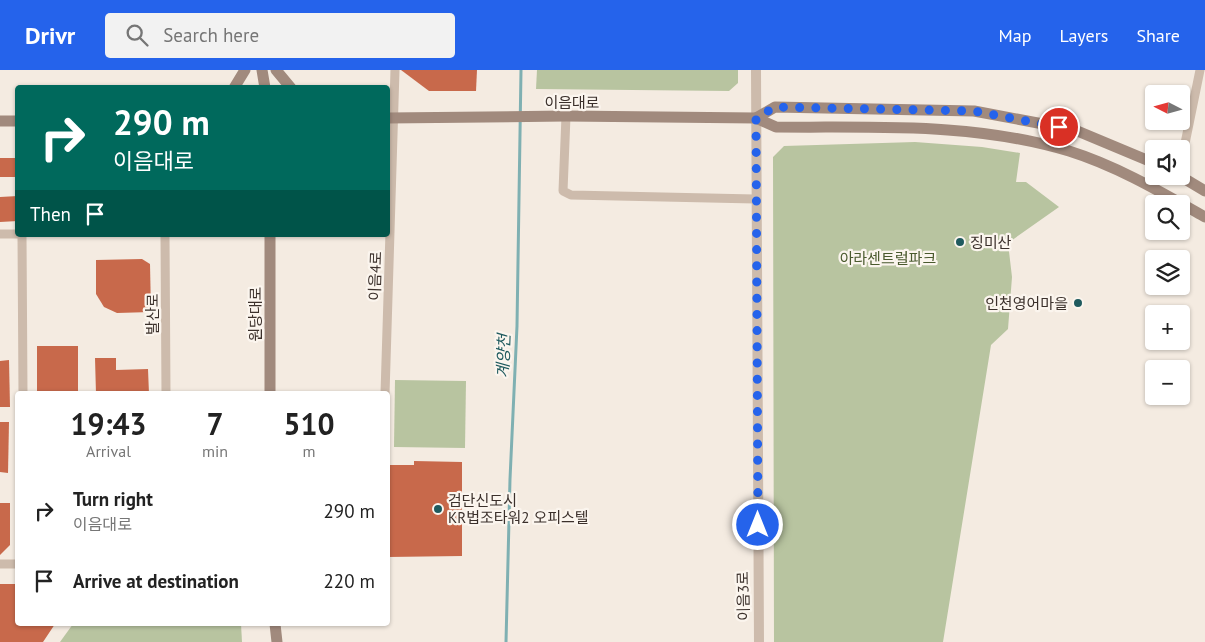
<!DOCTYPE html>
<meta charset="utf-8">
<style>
:root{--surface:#fff;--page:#f2f2f2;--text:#222;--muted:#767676;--accent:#2563eb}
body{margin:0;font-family:"PT Sans","Noto Sans KR",sans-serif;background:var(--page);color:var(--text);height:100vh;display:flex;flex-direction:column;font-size:19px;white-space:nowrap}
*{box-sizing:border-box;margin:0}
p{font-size:16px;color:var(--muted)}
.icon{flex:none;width:28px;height:28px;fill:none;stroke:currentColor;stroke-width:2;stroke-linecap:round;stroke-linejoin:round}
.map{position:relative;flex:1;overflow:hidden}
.drawer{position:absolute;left:15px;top:321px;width:375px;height:235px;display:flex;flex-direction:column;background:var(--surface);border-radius:5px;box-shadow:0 1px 4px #0004}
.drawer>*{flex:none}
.banner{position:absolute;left:15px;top:15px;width:375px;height:152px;border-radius:5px;box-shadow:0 1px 4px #0004;background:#00695c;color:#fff;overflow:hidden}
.needle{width:32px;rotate:276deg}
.buttons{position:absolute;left:1145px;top:15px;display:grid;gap:10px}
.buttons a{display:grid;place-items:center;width:45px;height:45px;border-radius:5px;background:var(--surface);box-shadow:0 1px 4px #0004;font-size:25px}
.pin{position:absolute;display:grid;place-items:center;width:42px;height:42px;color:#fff;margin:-21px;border:2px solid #fff;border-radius:50%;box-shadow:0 1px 5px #0007}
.me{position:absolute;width:55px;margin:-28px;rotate:0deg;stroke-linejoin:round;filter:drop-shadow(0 0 4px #0008)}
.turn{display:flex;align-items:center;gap:18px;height:105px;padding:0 15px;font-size:22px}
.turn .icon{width:65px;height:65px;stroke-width:2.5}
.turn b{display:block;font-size:35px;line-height:42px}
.then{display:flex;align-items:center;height:48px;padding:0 15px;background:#0003;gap:10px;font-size:19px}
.eta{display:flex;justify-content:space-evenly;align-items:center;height:85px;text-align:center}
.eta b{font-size:30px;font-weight:700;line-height:35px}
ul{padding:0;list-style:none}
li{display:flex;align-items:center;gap:15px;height:70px;padding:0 15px}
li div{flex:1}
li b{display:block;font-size:19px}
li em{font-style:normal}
header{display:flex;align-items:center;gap:30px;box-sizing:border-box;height:70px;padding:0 25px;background:var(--accent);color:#fff}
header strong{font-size:24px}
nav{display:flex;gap:28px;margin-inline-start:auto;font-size:18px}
.search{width:350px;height:45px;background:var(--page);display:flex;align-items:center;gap:12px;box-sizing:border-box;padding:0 18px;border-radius:5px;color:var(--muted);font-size:19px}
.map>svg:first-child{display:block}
</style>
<header>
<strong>Drivr</strong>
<div class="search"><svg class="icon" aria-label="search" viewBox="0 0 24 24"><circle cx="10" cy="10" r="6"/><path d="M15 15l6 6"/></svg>Search here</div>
<nav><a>Map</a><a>Layers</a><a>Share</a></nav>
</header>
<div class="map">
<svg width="1205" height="572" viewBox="0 0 1205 572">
<rect width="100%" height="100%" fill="#f4ebe1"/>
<g fill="#b8c4a0">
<polygon points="537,0 738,0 738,13 729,21 536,19"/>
<polygon points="915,72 982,77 1020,83 1016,112 1026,112 1059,137 1008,173 1012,207 1008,259 991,275 943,572 774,572 773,87 784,76"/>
<polygon points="395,310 466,311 465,378 394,377"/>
<polygon points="73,554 241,554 242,572 60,572"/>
</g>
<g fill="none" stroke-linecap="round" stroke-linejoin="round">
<polyline stroke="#7fb0b2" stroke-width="3" points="506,572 510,409 517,256 521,0"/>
</g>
<g fill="#c8694b">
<polygon points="401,0 477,0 476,21 429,21"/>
<rect x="0" y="88" width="18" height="19"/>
<polygon points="18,126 18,151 0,152 0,127"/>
<polygon points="142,189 150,194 151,242 117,243 104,237 96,224 96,190"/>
<rect x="37" y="276" width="41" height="48"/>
<polygon points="95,288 116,288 116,300 148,299 149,324 96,324"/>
<polygon points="9,290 10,337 0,337 0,291"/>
<polygon points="0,352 9,352 8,403 0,402"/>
<polygon points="414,391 462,392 462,486 388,487 388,395 414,395"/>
<polygon points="0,433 10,433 10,475 0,485"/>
<polygon points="0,514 18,514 18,554 55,554 43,572 0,572"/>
</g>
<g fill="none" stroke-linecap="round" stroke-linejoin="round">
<g stroke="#cdbbac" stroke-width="9">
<polyline points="566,46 563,121 571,125 755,129"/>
<polyline points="1181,93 1200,0"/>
<polyline points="0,164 18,164"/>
<polyline points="22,165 23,324"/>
<polyline points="165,165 166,324"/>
<polyline points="385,324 395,0"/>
<polyline points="0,494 18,494"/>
</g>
<polyline stroke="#cdbbac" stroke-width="10" points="756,0 759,572"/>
<g stroke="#a18a7d" stroke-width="11">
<polyline points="262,0 265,18"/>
<polyline points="276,0 291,18"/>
<polyline points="234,18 245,0"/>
<path d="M388,48L566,46L756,48L776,57C875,58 972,52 1069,81C1117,96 1161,122 1205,147"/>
<polyline points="756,48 775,37 974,41 1075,60 1154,93"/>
<polyline points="0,51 18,51"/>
<polyline points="1180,106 1205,121"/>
<polyline points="270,324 270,165"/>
<polyline points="275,554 277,572"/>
</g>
</g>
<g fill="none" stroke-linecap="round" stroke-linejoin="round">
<polyline stroke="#2563eb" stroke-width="9" stroke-dasharray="0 16.2" points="758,455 756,48 775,37 974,41 1059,57"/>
</g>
<g fill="#1f5a5e" stroke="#fbf5ee" stroke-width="2">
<circle cx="960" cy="172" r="5"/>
<circle cx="1078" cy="233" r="5"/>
<circle cx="438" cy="439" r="5"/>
</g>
<g text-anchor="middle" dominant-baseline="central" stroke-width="4.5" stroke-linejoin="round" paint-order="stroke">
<g font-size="15" fill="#3b302b" stroke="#fbf5ee">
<text x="572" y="32">이음대로</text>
<text transform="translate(375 206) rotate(-88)">이음4로</text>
<text transform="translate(152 244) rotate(-90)">발산로</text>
<text transform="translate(255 244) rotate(-90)">원당대로</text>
<text transform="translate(743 526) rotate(-91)">이음3로</text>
</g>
<g font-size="15" fill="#3b302b" stroke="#fbf5ee" text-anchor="start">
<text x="970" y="172">징미산</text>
<text x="1068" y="233" text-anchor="end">인천영어마을</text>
<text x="448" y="430">검단신도시<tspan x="448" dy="17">KR법조타워2 오피스텔</tspan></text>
</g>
<g font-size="15" fill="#4a5a2e" stroke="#fbf5ee">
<text x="888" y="188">아라센트럴파크</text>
</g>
<g font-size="16" font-style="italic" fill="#1f5a5e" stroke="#fbf5ee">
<text transform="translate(503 286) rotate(-88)">계양천</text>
</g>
</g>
</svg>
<div class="buttons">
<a><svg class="needle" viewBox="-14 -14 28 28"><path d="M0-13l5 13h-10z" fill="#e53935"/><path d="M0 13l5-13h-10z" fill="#767676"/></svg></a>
<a><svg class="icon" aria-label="sound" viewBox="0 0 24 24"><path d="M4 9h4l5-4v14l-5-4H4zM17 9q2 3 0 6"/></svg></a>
<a><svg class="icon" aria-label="search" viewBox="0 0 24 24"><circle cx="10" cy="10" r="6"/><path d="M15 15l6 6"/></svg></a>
<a><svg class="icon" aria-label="layers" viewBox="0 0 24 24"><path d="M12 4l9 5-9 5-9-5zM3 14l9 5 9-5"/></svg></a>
<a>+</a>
<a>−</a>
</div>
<div class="pin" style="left:1059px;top:57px;background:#d93025"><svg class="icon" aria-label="arrive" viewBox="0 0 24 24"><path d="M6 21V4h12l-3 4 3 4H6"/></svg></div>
<svg class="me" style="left:758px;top:455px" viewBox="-20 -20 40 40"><circle r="17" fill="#2563eb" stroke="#fff" stroke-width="3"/><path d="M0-11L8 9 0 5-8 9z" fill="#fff"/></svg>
<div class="banner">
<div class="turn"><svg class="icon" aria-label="right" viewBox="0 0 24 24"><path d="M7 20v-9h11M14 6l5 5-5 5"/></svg><div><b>290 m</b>이음대로</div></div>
<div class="then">Then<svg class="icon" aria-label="arrive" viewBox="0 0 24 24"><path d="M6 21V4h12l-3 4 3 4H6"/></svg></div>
</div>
<section class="drawer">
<div class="eta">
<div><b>19:43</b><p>Arrival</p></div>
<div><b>7</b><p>min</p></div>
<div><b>510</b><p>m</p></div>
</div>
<ul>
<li><svg class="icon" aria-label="right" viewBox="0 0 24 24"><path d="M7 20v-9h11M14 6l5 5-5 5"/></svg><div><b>Turn right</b><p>이음대로</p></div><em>290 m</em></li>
<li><svg class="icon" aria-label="arrive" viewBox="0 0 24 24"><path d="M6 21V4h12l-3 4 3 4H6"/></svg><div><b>Arrive at destination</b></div><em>220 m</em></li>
</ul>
</section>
</div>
